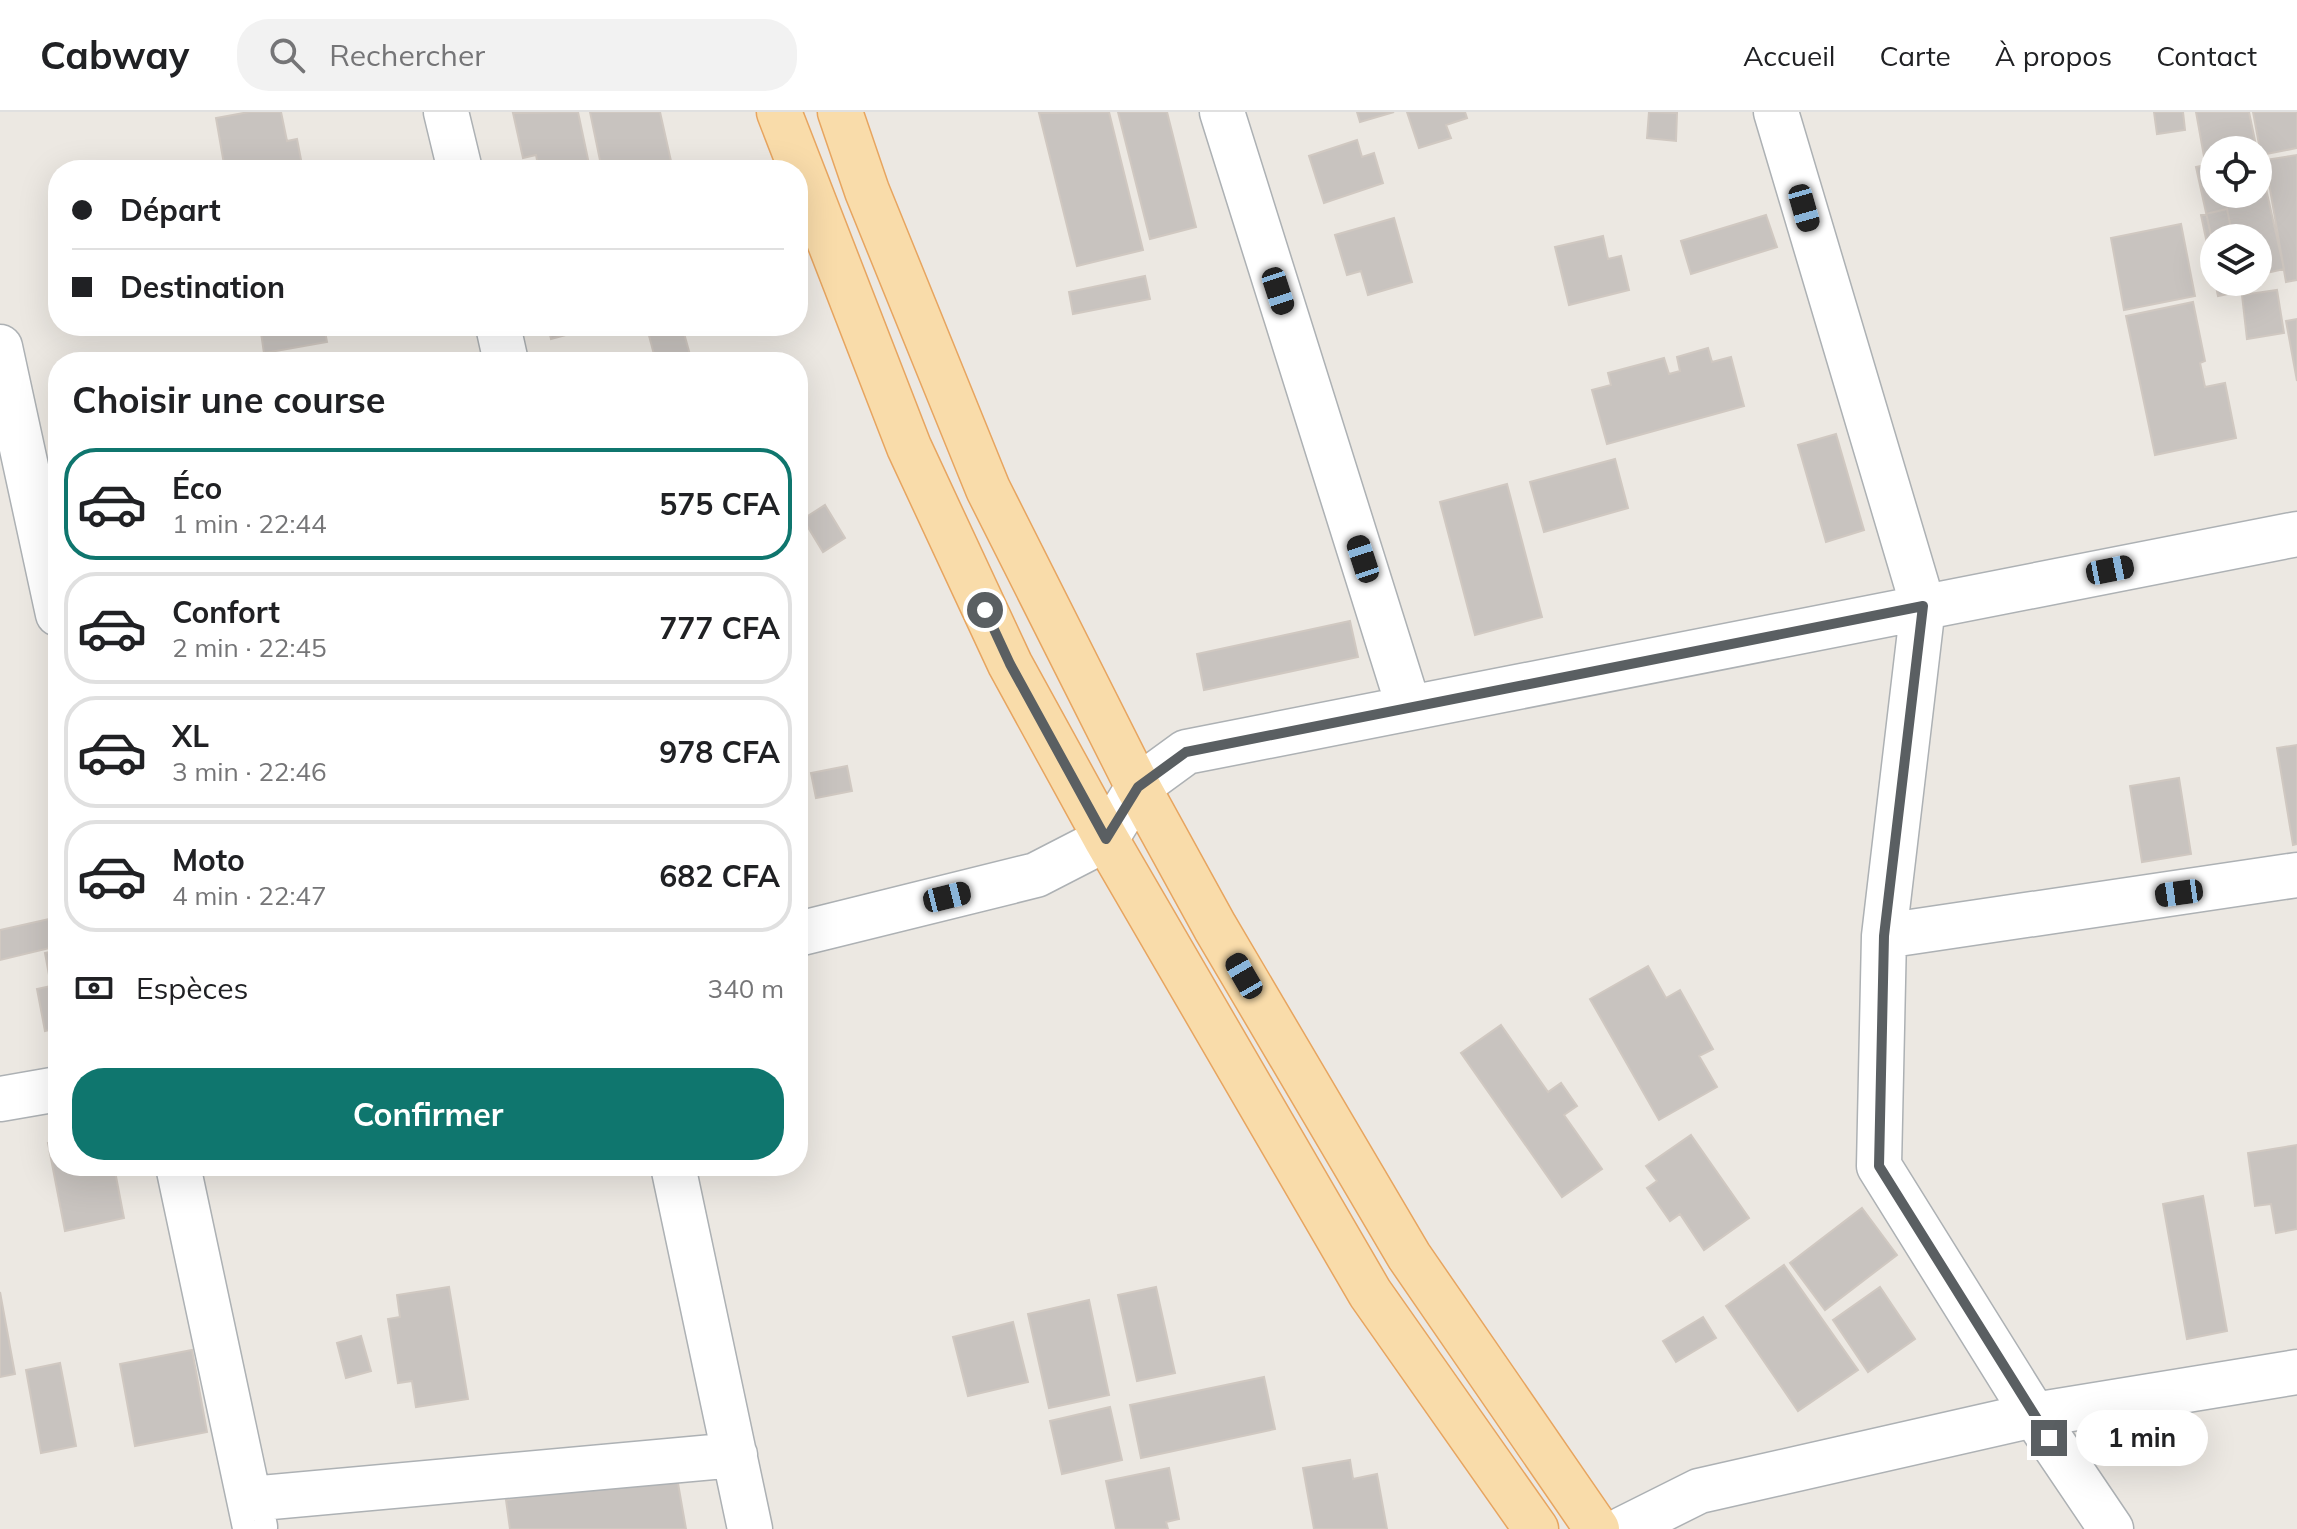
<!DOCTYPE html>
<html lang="fr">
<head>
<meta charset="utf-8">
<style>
  body { margin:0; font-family:Mulish,sans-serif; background:#f2f2f2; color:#202124; height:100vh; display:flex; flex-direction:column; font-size:30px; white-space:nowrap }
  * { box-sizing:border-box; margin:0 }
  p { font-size:26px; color:#757577 }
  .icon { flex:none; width:44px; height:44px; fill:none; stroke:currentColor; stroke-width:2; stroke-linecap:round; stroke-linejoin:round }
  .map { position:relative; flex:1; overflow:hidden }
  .details { position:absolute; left:48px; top:240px; width:760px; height:824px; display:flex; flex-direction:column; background:#fff; border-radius:32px; box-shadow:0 8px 32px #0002 }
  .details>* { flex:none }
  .hud { position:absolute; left:48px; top:48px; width:760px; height:176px; border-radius:32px; box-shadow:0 8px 32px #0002; display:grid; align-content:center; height:176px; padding:0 24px; background:#fff }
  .tools { position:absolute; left:2200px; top:24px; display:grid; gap:16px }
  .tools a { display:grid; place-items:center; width:72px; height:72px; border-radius:50%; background:#fff; box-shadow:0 8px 32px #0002; font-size:40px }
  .end { position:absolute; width:36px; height:36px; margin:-18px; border:10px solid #5a5f62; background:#fff; box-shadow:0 0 0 4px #fff }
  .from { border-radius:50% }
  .bubble { position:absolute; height:56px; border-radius:28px; background:#fff; box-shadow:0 8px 32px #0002; font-size:26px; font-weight:700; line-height:56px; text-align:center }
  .car { position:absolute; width:24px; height:48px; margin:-24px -12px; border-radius:10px; box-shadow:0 0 6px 2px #0007; background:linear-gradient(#222 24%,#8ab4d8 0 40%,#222 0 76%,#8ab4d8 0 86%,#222 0) }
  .hud b { display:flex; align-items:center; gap:28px; height:76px; font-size:30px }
  .hud b+b { border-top:2px solid #e0e0e0 }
  .hud i { width:20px; height:20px; background:#202124 }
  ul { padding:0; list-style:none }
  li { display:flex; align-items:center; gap:24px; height:112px; margin:0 16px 12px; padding:0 8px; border:4px solid #e0e0e0; border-radius:32px }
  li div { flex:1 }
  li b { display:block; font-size:30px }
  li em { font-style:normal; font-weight:700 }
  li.selected { border-color:#0f766e }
  li>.icon { width:72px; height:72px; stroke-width:1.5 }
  h2 { padding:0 24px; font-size:36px; line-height:96px }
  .pay { display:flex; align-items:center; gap:20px; height:88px; padding:0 24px; font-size:30px }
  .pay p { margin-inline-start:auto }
  .action { display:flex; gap:16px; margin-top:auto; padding:16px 24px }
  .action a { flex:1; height:92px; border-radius:32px; background:#0f766e; color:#fff; font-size:32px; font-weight:700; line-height:92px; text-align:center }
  header { display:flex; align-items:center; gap:48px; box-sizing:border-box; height:112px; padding:0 40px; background:#fff; border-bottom:2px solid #e0e0e0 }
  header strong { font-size:38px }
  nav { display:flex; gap:44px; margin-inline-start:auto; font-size:28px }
  .search { width:560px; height:72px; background:#f2f2f2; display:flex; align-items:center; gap:20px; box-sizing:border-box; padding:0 28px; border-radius:32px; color:#757577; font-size:30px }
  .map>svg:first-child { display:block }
  .building { fill:#c8c3bf; stroke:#d0c8c1; stroke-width:2 }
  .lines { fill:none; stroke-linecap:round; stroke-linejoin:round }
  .minor-casing { stroke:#adb1b4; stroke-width:47 }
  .major-casing { stroke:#e7a560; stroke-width:47 }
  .minor { stroke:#fff; stroke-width:44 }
  .major { stroke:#f9dcaa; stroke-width:44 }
  .route { stroke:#5a5f62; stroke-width:10 }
</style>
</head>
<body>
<header>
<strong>Cabway</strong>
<div class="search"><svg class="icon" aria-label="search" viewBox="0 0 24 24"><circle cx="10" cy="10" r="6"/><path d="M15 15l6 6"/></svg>Rechercher</div>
<nav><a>Accueil</a><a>Carte</a><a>À propos</a><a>Contact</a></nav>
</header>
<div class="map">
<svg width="2297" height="1417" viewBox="0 0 2297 1417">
  <rect width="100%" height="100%" fill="#ece8e2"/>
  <!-- building -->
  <path class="building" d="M249,0H281L287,29L297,27L303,58H225L216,6Z
    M578,0L589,52L539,58L536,43L523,46L513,1Z
    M590,0H660L673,58H602Z
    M1109,0L1143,138L1077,154L1039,1Z
    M1118,0H1167L1196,115L1150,127Z
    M1357,0H1394L1360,10Z
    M1407,0H1465L1467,6L1446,13L1451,26L1419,36Z
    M1649,0L1677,1L1676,29L1647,26Z
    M2154,0H2183L2185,18L2157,22Z
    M2196,0H2249L2257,38H2214V49L2205,50Z
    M2253,0H2297V36L2261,43Z
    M1357,28L1362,45L1374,41L1383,71L1324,91L1309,44Z
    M2258,41L2284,157L2258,163V126H2214V137L2196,55L2214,51V82H2258Z
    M2297,43V168L2286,170L2265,48Z
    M2227,97L2233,126H2214V165L2201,103Z
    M1766,103L1777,135L1691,162L1681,129Z
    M1394,106L1412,170L1368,183L1361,159L1347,163L1335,123Z
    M2181,112L2195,184L2124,198L2111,126Z
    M1603,124L1608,147L1621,144L1629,178L1569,193L1555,135Z
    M1145,164L1150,187L1073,202L1069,180Z
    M2215,170H2242L2243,179L2218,184Z
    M2277,178L2284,221L2247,227L2242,183Z
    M2193,190L2205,249L2200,251L2205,275L2225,271L2236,326L2155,343L2126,204Z
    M2297,207V269L2286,209Z
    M260,214H324L327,230L264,241Z
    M548,214H599L551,227Z
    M656,214H682L692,250H656L647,216Z
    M1708,236L1712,250L1731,245L1744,294L1607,332L1592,278L1611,273L1608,261L1664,246L1669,262L1680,259L1677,245Z
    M1836,322L1864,418L1826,430L1798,333Z
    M1615,347L1628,396L1544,420L1530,370Z
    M1507,372L1542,505L1475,523L1440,390Z
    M825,393L845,426L823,440L803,407Z
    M1350,509L1358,545L1204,578L1197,542Z
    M2297,633V732L2293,733L2277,636Z
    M847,654L852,679L816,686L811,661Z
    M2179,666L2191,742L2142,750L2130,674Z
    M58,805V834L0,848V818Z
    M58,838V916L45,919L37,877L51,874L45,841Z
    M1648,854L1666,886L1680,878L1713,937L1699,944L1717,975L1659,1008L1590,887Z
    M1501,913L1548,980L1561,971L1577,994L1564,1003L1602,1057L1562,1085L1461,941Z
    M1691,1023L1749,1106L1704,1138L1680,1102L1670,1109L1647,1076L1657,1069L1646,1054Z
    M58,1029V1054H114L124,1106L65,1119L48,1031Z
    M2297,1033V1117L2276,1121L2271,1092L2255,1094L2248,1041Z
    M397,1054H424L398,1059Z
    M2203,1084L2227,1219L2187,1227L2163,1092Z
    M1862,1096L1897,1143L1825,1198L1790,1151Z
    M1784,1153L1858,1258L1798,1299L1726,1194Z
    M449,1175L468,1287L416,1295L412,1269L398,1271L388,1207L400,1205L397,1183Z
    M1156,1175L1175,1261L1137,1269L1118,1183Z
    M1880,1175L1915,1227L1868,1260L1833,1208Z
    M0,1180L15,1262L0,1265Z
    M1089,1188L1109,1283L1049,1296L1028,1202Z
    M1703,1205L1716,1226L1676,1250L1663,1229Z
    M1013,1210L1028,1270L968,1284L953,1225Z
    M361,1224L371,1259L346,1266L337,1231Z
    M192,1238L207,1320L135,1334L120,1252Z
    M60,1251L76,1334L41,1341L26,1258Z
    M1264,1265L1275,1317L1141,1346L1130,1293Z
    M1110,1295L1122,1348L1062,1362L1050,1309Z
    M1350,1348L1353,1367L1377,1362L1387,1417H1314L1303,1356Z
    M1169,1356L1179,1407L1166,1410L1168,1417H1116L1106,1369Z
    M676,1360L686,1417H510L506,1388Z"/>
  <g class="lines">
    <!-- minor casing -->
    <g class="minor-casing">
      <path id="minor" d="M446,0L460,58
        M1222,0L1409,596
        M1776,0L1923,494L1884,824L1879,1054L2034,1303L2111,1417
        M498,214L506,250
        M0,235L58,502
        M798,822L1036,763L1106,727L1138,675L1186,640L2297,422
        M1884,824L2297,763
        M0,987L58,977
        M178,1054L255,1415
        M673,1054L750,1417
        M249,1387L735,1343
        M1623,1417L1699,1379L2034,1303L2297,1260"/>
    </g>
    <!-- major casing -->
    <g class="major-casing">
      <path id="major" d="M779,0L909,335L1010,552L1106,727L1370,1181L1536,1417
        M840,0L867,79L988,377L1138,675L1215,815L1409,1144L1597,1417"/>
    </g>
    <!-- minor -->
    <use href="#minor" class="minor"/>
    <!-- major -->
    <use href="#major" class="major"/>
  </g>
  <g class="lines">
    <!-- route -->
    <path class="route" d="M985,498L1010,552L1106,727L1138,675L1186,640L1923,494L1884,824L1879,1054L2049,1326"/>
  </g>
</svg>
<div class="tools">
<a><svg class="icon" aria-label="locate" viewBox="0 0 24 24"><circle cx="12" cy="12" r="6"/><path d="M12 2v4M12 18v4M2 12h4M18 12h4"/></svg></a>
<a><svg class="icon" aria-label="layers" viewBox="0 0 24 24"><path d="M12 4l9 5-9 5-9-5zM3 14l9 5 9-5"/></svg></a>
</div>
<i class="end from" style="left:985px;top:498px"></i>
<i class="end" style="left:2049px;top:1326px"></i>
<div class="bubble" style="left:2076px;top:1298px;width:132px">1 min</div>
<i class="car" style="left:1804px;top:96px;rotate:164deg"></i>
<i class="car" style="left:1278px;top:179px;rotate:162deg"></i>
<i class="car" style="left:1363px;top:447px;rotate:342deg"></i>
<i class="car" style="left:2110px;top:458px;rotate:79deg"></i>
<i class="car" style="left:2179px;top:781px;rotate:262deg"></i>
<i class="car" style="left:947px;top:785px;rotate:76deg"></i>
<i class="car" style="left:1244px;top:864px;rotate:330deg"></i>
<div class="hud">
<b><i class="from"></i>Départ</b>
<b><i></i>Destination</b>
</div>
<section class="details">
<h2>Choisir une course</h2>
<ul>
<li class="selected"><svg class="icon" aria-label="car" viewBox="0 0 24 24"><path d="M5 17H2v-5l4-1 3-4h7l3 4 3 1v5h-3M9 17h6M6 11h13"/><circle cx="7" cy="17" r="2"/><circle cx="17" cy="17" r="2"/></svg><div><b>Éco</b><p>1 min · 22:44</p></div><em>575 CFA</em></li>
<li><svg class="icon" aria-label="car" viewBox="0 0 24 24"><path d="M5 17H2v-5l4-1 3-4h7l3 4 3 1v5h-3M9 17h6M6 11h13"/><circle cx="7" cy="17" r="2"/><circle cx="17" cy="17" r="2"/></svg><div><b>Confort</b><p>2 min · 22:45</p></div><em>777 CFA</em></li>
<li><svg class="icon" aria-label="car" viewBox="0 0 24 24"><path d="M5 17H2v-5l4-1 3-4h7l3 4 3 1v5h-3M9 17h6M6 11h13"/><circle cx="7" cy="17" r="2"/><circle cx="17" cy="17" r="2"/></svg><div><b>XL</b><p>3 min · 22:46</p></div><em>978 CFA</em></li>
<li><svg class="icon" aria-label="car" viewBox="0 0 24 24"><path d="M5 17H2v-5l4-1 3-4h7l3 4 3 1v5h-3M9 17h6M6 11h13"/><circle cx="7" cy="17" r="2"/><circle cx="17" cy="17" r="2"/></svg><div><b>Moto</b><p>4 min · 22:47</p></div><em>682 CFA</em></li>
</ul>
<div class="pay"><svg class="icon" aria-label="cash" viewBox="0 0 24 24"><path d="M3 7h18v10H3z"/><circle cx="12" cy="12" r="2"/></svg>Espèces<p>340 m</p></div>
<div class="action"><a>Confirmer</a></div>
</section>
</div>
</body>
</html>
